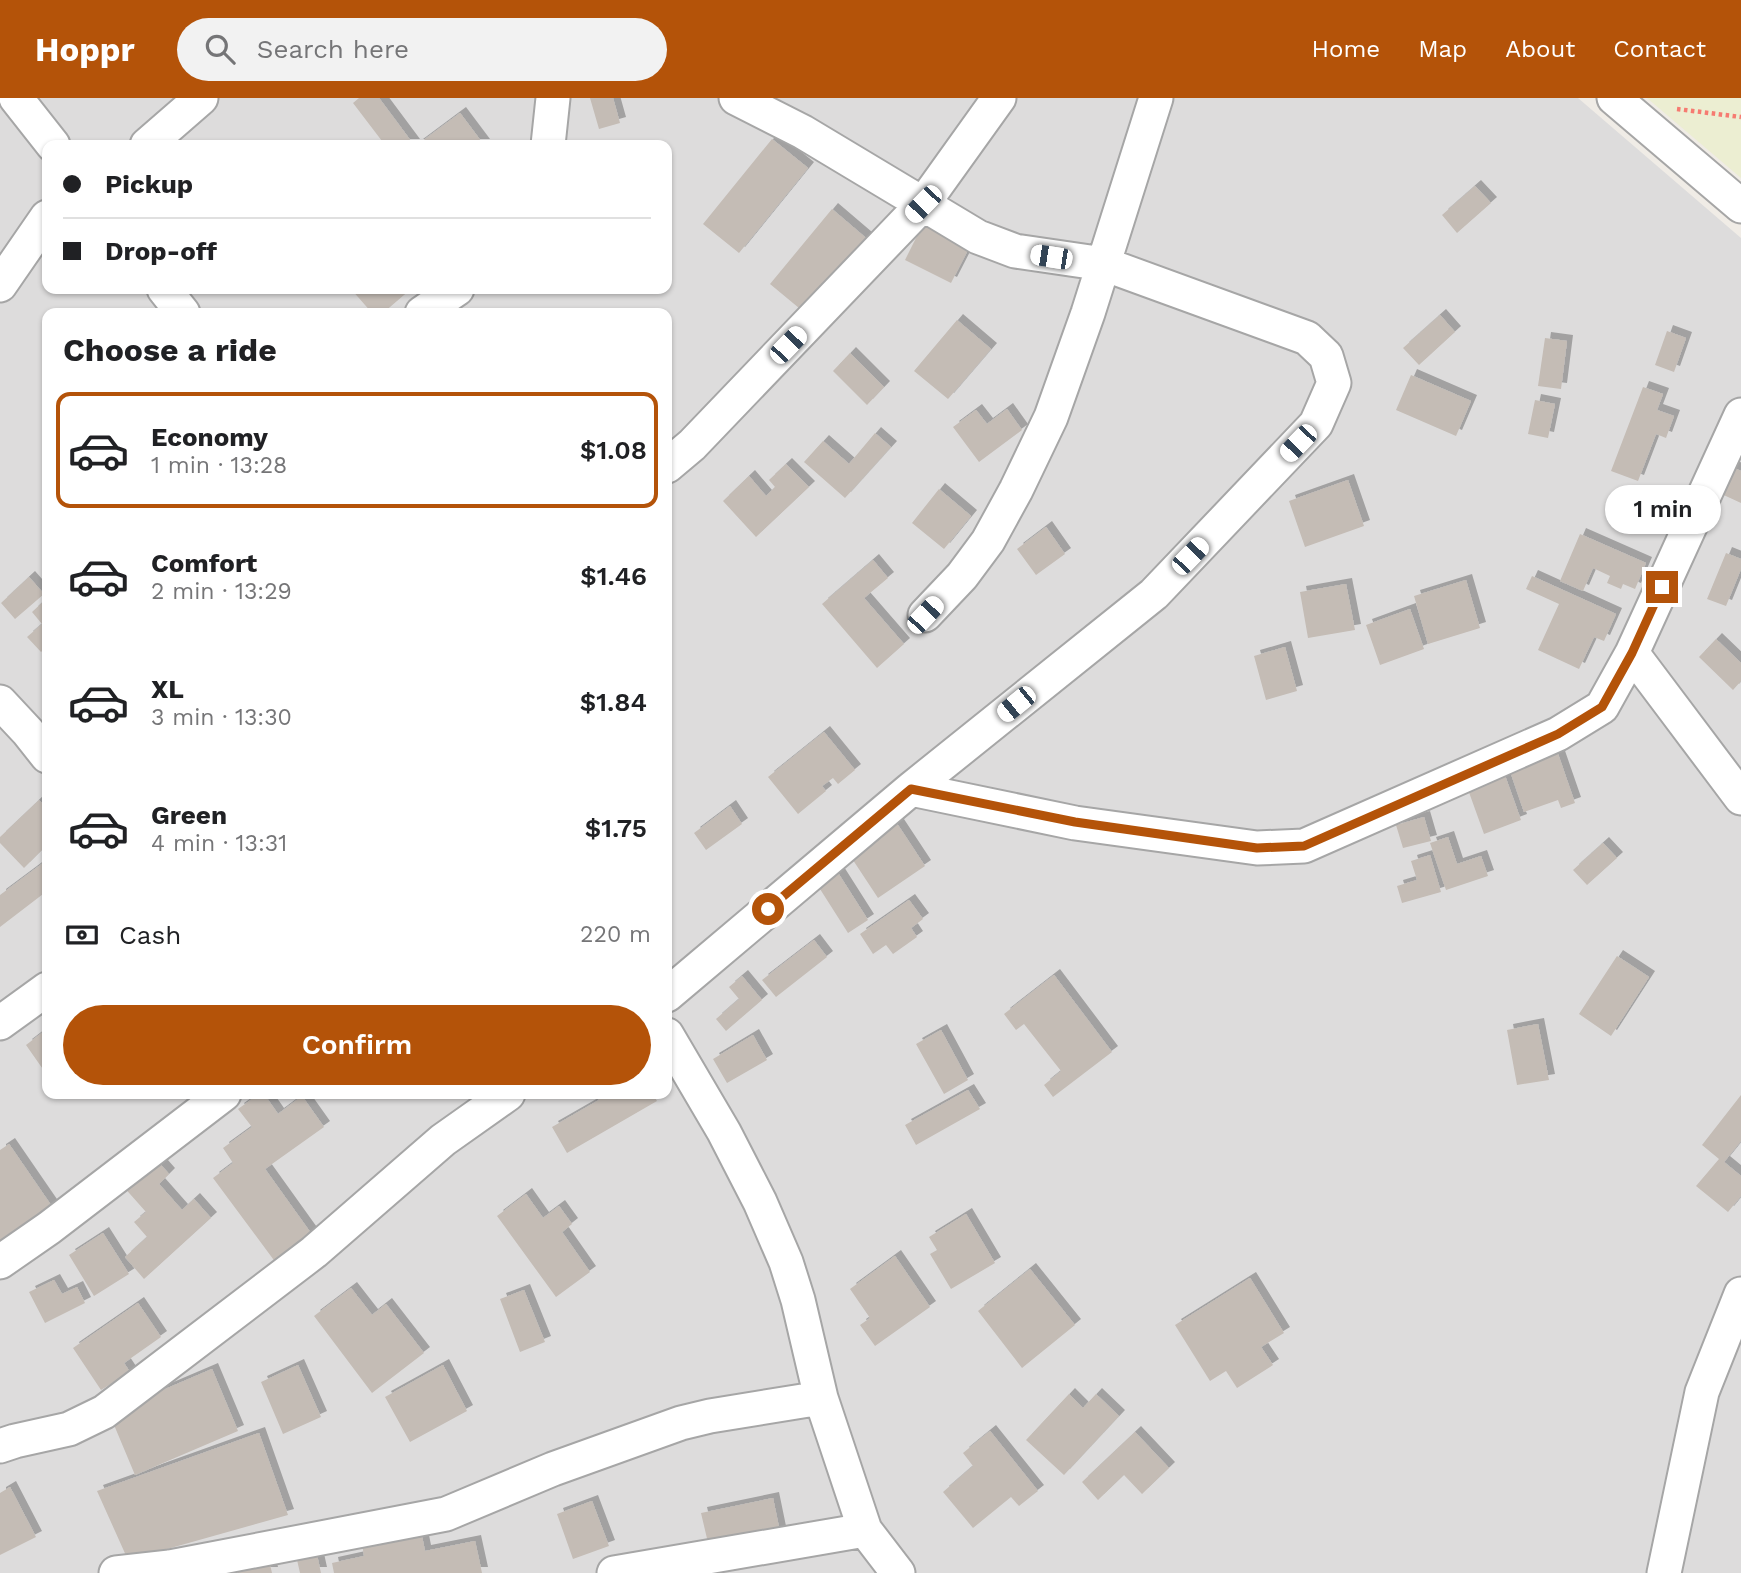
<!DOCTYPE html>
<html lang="en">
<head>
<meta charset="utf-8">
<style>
  body { margin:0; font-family:"Work Sans",sans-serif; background:#f2f2f2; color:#202124; height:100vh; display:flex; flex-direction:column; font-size:26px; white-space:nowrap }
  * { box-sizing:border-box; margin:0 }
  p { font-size:23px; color:#757577 }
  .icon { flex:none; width:38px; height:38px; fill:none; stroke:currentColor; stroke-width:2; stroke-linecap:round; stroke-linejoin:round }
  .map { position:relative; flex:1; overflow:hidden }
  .side { position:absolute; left:42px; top:210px; width:630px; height:791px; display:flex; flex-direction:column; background:#fff; border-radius:14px; box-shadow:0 2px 5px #0004 }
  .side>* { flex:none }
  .banner { position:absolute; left:42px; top:42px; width:630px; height:154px; border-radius:14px; box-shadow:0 2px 5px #0004; display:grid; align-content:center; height:154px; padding:0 21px; background:#fff }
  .end { position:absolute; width:32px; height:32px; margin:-16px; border:9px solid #b45309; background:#fff; box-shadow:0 0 0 4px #fff }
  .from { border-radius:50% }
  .bubble { position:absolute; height:49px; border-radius:24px; background:#fff; box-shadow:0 2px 5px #0004; font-size:23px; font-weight:600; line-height:49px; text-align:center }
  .car { position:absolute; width:21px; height:42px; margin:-21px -10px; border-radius:9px; box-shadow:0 0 5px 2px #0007; background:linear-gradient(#fff 24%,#345 0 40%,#fff 0 76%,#345 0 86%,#fff 0) }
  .banner b { display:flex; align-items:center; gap:24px; height:66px; font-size:26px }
  .banner b+b { border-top:2px solid #e0e0e0 }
  .banner i { width:18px; height:18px; background:#202124 }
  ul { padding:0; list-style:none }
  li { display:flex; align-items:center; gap:21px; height:116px; margin:0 14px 10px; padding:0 7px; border:4px solid transparent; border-radius:14px }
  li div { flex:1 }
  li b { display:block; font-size:26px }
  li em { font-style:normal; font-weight:600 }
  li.current { border-color:#b45309 }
  li>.icon { width:63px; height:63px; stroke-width:1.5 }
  h2 { padding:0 21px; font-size:32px; line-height:84px }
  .pay { display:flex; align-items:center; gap:18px; height:77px; padding:0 21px; font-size:26px }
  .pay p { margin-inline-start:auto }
  .cta { display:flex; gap:14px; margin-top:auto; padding:14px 21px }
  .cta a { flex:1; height:80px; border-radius:42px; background:#b45309; color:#fff; font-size:28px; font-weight:600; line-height:80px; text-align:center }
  header { display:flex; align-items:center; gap:42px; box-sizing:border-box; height:98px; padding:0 35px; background:#b45309; color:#fff }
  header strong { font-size:33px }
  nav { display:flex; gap:38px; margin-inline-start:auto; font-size:24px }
  .search { width:490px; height:63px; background:#f2f2f2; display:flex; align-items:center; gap:18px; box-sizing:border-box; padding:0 24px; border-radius:38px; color:#757577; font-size:26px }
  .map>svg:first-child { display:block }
  .residential { fill:#dddcdc; fill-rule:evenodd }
  .farmland { fill:#eceed2 }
  .building { fill:#c4bcb5; filter:url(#shadow) }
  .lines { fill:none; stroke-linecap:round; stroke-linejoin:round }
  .minor-casing { stroke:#a6a6a6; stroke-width:37 }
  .path { stroke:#f67b71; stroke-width:4.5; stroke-dasharray:3.5 3.5; stroke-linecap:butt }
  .minor { stroke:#fff; stroke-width:33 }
  .route { stroke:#b45309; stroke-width:9 }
</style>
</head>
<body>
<header>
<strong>Hoppr</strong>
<div class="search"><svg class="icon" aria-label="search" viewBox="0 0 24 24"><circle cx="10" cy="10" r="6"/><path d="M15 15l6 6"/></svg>Search here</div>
<nav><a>Home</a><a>Map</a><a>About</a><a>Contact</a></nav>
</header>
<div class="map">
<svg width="1741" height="1475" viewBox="0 0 1741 1475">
  <defs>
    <filter id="shadow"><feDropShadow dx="6" dy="-6" stdDeviation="0" flood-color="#0004"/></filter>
  </defs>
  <rect width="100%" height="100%" fill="#f0ece6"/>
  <!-- residential -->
  <path class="residential" d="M0,0H1578L1741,140V1475H0ZM47,47H667V191H47ZM47,215H667V996H47Z"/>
  <!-- farmland -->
  <path class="farmland" d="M1647,0H1741V80Z"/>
  <!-- building -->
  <path class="building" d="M359,0H379L414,47H385L353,5Z
    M590,0H613L620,25L599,31Z
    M460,15L484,47H417Z
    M772,41L808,70L739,155L703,126Z
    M1475,88L1491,105L1457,135L1442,117Z
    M832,111L866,140L805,215L770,186Z
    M926,120L972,144L951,185L905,162Z
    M351,191H411L383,215H372Z
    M1440,217L1455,234L1419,267L1403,250Z
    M957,222L991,251L948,301L914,273Z
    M1667,233L1686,240L1674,274L1655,267Z
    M1545,240L1567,243L1561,291L1538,288Z
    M850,255L884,289L867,307L833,273Z
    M1411,277L1471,303L1456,338L1396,312Z
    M1643,289L1663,296L1657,312L1674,318L1666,340L1656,336L1638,383L1611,373Z
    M1535,302L1555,306L1548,340L1528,336Z
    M1007,311L1022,332L979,364L953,329L976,312L987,326Z
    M875,335L891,349L845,400L804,364L823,343L849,366Z
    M786,366L809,389L756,439L723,403L749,378L766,398L775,389L769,382Z
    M1727,367L1741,373V405L1715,393Z
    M1348,382L1364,428L1305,449L1289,403Z
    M939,391L971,418L944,451L912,425Z
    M1046,429L1065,456L1036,477L1017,451Z
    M1580,436L1646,465L1635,491L1623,486L1621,491L1607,485L1610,478L1593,470L1583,493L1560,483Z
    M1726,455L1741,461V471L1726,508L1707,501Z
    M873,462L888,480L864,500L904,546L877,570L822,506Z
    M1532,478L1616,516L1604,543L1594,539L1579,571L1538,552L1559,506L1526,491Z
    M29,479L44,496L15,521L1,505Z
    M1466,482L1480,530L1428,546L1414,498Z
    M1346,486L1355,532L1308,540L1300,494Z
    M46,501L47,503V548L41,554L27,539L42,526L32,514Z
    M1410,511L1424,551L1380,567L1366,527Z
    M1716,541L1741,565V583L1733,592L1699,559Z
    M1285,549L1297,593L1266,602L1254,558Z
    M824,634L855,672L838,686L833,680L822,688L826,693L798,716L768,679Z
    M1557,653L1575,705L1561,710L1558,702L1524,714L1509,670Z
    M1503,672L1521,722L1484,736L1466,686Z
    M39,702L47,710V747L24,770L0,745V739Z
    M730,708L742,726L706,752L694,735Z
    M1424,719L1431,743L1403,750L1396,727Z
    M894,721L925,768L878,800L847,753Z
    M1448,739L1457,766L1481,758L1488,778L1446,792L1430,745Z
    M1603,745L1617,760L1587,787L1573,772Z
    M1430,757L1441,794L1402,805L1397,788L1417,782L1411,763Z
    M47,762V793L0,829V797Z
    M833,767L868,822L848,835L813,780Z
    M909,802L923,821L911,830L917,839L893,856L886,847L873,856L860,836Z
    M814,842L827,859L776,899L762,882Z
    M1617,858L1649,879L1611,938L1579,916Z
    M1054,877L1112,954L1053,999L1044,987L1061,973L1024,926L1016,932L1004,916Z
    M742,878L762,902L726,933L716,921L739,901L729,889Z
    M1538,926L1549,982L1517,987L1507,932Z
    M47,931V977L26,947Z
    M941,932L968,982L944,996L916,946Z
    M753,937L767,962L727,985L713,961Z
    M968,992L980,1011L916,1047L905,1027Z
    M259,996H264L278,1016L302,998L324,1029L265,1071L313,1138L276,1165L213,1080L233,1065L223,1050L252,1029L238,1011Z
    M595,996H653L657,1003L567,1055L552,1029L599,1002Z
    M1741,997V1043L1724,1064L1741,1078V1098L1728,1114L1696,1088L1719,1061L1702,1047Z
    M9,1046L53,1110L0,1147V1052Z
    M154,1059L169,1076L159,1086L182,1112L194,1101L211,1120L144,1181L125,1159L147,1139L134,1124L146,1114L122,1087Z
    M526,1096L543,1120L559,1108L572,1126L562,1134L590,1174L556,1199L497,1118Z
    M966,1116L995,1165L951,1191L930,1156L937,1152L929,1139Z
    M103,1135L129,1176L94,1198L69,1157Z
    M895,1158L930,1209L875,1248L860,1227L870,1220L850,1191Z
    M1030,1171L1075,1227L1022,1270L978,1213Z
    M1250,1180L1284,1235L1261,1249L1273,1267L1237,1290L1226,1273L1210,1283L1175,1227Z
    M54,1182L62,1196L77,1189L85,1205L45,1225L29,1194Z
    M351,1190L372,1217L386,1206L424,1255L372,1295L314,1218Z
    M524,1192L545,1244L520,1254L500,1201Z
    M138,1205L161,1239L124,1265L130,1274L101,1292L73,1250Z
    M298,1267L321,1319L283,1336L261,1284Z
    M443,1267L467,1313L410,1344L385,1299Z
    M212,1271L238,1333L135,1377L109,1315Z
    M1069,1296L1083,1310L1096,1296L1119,1318L1064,1377L1026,1342Z
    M990,1333L1038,1393L1019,1408L1011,1399L973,1430L943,1394L973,1368L963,1355Z
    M1135,1334L1169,1370L1142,1396L1124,1377L1098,1402L1082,1384Z
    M259,1335L288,1417L128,1462L97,1393Z
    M10,1389L36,1439L0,1457V1395Z
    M773,1400L780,1434L709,1449L701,1415Z
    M592,1403L609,1448L573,1461L557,1416Z
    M420,1428L425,1453L475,1443L482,1475H334L332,1465L364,1458L361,1440Z
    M315,1448L321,1475H300L295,1453Z
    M268,1458L272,1475H238L236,1466Z"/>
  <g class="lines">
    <!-- minor casing -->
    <g class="minor-casing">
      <path id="minor" d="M16,0L53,47
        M1614,0L1741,108
        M147,47L201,0
        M548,47L553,0
        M0,187L47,119
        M164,191L183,215
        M422,215L457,191
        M667,368L692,347L923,106L999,0
        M925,517L962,478L988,443L1016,392L1051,319L1088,215L1156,0
        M1632,555L1741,700
        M0,604L28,634L47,658
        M911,691L1075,725L1257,750L1304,748L1558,636L1602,609L1632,555L1741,317
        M667,897L911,691L1154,496L1316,326L1334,285L1326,258L1307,240L1104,166L1015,153L978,139L803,34L736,0
        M0,925L47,891
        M667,937L724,1034L760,1104L786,1164L798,1202L821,1300L865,1432L898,1475
        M0,1164L49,1130L224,996
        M0,1348L15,1343L69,1331L104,1314L314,1154L443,1042L508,996
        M116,1475L170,1469L446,1416L553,1371L681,1325L710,1318L821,1300
        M614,1475L865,1432
        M1664,1475L1702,1294L1741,1196"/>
    </g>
    <!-- path -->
    <path class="path" d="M1677,11L1741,19"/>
    <!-- minor -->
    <use href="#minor" class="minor"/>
  </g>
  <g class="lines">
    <!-- route -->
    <path class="route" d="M768,811L911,691L1075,724L1257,750L1304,748L1558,636L1602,609L1632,555L1662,489"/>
  </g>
</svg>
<i class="end from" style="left:768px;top:811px"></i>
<i class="end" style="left:1662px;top:489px"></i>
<div class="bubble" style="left:1605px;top:387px;width:116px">1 min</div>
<i class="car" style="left:923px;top:106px;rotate:224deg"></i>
<i class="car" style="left:1051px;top:159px;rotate:279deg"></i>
<i class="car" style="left:788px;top:247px;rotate:44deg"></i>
<i class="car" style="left:1298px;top:345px;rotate:224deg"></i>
<i class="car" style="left:1190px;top:458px;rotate:44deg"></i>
<i class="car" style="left:925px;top:517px;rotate:43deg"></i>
<i class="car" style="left:1016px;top:606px;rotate:231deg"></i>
<div class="banner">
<b><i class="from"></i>Pickup</b>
<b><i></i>Drop-off</b>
</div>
<section class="side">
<h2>Choose a ride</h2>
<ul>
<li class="current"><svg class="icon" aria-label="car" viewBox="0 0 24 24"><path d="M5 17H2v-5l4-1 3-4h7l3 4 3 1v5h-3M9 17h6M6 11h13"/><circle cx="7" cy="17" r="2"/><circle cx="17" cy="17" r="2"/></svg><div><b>Economy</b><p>1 min · 13:28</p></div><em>$1.08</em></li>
<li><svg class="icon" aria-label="car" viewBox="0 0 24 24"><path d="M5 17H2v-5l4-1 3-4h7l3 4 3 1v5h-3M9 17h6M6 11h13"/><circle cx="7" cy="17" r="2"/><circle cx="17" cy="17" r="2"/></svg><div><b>Comfort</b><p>2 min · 13:29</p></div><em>$1.46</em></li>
<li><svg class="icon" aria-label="car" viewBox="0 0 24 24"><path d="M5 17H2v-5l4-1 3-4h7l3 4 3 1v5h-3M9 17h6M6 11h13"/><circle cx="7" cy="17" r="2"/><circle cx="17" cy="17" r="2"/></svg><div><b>XL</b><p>3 min · 13:30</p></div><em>$1.84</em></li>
<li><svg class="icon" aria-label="car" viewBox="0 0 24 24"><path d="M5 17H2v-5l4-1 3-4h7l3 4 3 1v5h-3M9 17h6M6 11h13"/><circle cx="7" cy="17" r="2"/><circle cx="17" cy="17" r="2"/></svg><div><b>Green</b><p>4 min · 13:31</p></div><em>$1.75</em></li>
</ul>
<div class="pay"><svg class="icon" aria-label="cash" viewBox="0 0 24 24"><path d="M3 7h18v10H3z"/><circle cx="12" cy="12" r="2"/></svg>Cash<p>220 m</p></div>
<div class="cta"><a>Confirm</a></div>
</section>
</div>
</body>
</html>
